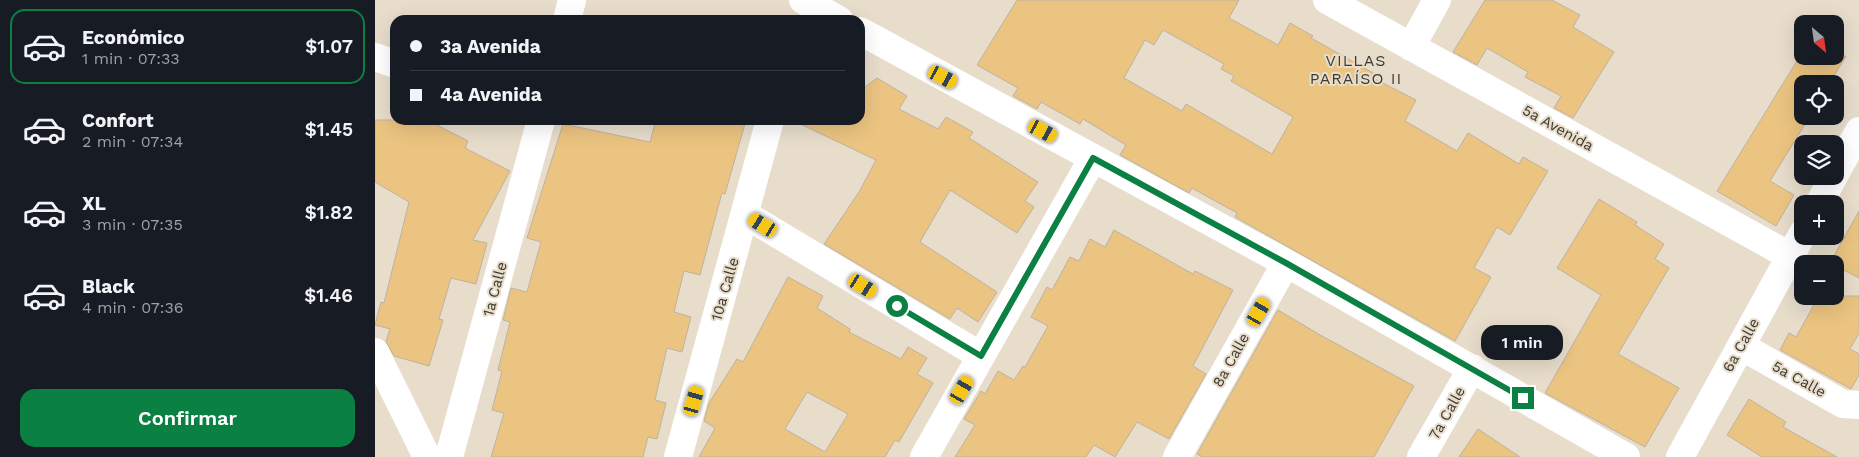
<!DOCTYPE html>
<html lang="es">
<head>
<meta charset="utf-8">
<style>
  body { margin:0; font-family:"Work Sans",sans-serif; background:#242831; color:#f1f3f6; height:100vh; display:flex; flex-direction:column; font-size:19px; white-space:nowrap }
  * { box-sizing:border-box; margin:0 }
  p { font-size:16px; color:#9ea1a6 }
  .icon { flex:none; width:28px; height:28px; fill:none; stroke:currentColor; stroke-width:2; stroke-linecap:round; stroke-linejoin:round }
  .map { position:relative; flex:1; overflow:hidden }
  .drawer { display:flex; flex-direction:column; background:#171b24; width:375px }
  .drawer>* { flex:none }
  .banner { position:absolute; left:15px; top:15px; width:475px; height:110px; border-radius:15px; box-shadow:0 5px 20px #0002; display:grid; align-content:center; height:110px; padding:0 20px; background:#171b24 }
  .needle { width:32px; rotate:151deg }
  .tools { position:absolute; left:1419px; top:15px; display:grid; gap:10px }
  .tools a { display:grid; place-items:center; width:50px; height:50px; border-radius:10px; background:#171b24; box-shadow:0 5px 20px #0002; font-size:25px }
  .end { position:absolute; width:22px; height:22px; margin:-11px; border:6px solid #0b8043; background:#fff; box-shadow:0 0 0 2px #fff }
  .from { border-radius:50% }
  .bubble { position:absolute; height:35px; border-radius:15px; background:#171b24; box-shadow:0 5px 20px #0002; font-size:16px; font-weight:600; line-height:35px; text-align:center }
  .car { position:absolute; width:15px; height:30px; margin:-15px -8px; border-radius:6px; box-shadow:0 0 4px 1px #0007; background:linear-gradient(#f5c518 24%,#345 0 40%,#f5c518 0 76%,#345 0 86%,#f5c518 0) }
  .banner b { display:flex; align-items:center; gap:18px; height:48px; font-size:19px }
  .banner b+b { border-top:1px solid #363941 }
  .banner i { width:12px; height:12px; background:#f1f3f6 }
  ul { padding:9px 0 0; list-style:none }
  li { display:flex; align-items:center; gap:15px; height:75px; margin:0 10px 8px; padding:0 10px; border:2px solid transparent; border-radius:15px }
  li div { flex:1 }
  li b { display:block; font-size:19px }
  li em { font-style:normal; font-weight:600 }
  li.current { border-color:#0b8043 }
  li>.icon { width:45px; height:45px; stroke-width:1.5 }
  .button { display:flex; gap:10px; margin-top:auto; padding:10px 20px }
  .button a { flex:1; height:58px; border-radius:15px; background:#0b8043; color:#fff; font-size:20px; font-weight:600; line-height:58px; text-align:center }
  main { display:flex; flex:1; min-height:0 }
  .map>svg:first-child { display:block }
  .building { fill:#ebc481; stroke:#bdb2a1; fill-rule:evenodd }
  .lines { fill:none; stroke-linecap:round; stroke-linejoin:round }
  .minor { stroke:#fff; stroke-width:28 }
  .route { stroke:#0b8043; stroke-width:6 }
  .labels { text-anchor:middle; stroke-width:4; stroke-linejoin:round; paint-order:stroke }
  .street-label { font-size:15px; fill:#3e3a33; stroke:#e8ddcb }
  .neighbourhood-label { font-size:16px; letter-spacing:1px; fill:#3e3a33; stroke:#e8ddcb }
</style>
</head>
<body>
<main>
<section class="drawer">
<ul>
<li class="current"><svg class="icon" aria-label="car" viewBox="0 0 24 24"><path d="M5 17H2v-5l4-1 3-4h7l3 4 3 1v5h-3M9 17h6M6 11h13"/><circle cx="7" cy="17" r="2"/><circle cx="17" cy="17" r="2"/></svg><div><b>Económico</b><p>1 min · 07:33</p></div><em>$1.07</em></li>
<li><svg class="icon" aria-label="car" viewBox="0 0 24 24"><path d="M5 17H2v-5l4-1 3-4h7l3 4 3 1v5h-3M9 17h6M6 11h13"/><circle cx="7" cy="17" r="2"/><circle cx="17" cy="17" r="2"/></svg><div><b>Confort</b><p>2 min · 07:34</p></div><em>$1.45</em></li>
<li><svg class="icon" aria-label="car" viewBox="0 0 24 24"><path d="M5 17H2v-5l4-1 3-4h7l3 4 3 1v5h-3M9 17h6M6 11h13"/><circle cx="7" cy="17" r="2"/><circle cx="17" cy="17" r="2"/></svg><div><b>XL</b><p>3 min · 07:35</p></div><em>$1.82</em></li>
<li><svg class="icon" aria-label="car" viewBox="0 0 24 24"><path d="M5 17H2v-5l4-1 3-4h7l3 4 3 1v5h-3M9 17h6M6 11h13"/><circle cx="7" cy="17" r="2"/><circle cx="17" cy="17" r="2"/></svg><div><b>Black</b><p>4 min · 07:36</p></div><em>$1.46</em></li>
</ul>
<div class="button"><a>Confirmar</a></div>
</section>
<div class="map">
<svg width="1484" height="457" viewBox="0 0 1484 457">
  <rect width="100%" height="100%" fill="#e8ddcb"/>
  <!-- building -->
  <path class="building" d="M642,0H864L854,18L903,45L915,23L938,36L936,38L1000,74L998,78L1041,100L1030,121L1082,151L1093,133L1144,164L1148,157L1173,171L1135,235L1122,227L1099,268L1116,277L1080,341L860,217L862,213L817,188L814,193L745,155L751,145L708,119L705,124L666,102L662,109L638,96L643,88L602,65ZM788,30L849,64L846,69L859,76L856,81L918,117L897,154L811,104L807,111L749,78L770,40L779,45Z
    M1110,0H1177L1205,15L1198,27L1239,52L1198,118L1179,108L1186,96L1150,77L1153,72L1112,48L1102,65L1078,52Z
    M1425,56H1471L1454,84H1428V116H1435L1395,181L1419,195L1401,226L1342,191Z
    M502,78L532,96L524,109L563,129L571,117L598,132L594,138L663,182L650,201L659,207L642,233L575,190L545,242L622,292L603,322L582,308L575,319L449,244L484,192L501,160L417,120H485V91Z
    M0,120H52L93,141L90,148L135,171L98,240L112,243L101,284L76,278L64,319L68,320L54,366L19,356L11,342L15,329L0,325L6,302L9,303L34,202L0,182Z
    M281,120H371L350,194L347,193L325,275L309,271L299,312L316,317L307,352L292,348L280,400L291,403L282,439L273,437L268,457H116L129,413L117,410L127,371L123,370L135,322L128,320L136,288L152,292L166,242L152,238L188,124L275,142Z
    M1224,199L1262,222L1260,225L1289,244L1280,259L1294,268L1243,354L1304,388L1270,447L1170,393L1226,295L1182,268Z
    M1484,211V278L1455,263Z
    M739,230L818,274L820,271L858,290L818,366L831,374L794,439L762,422L740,457L719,445L711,457H580L600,425L589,419L606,391L610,394L623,371L639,380L648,366L650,367L673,326L656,317L672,287L677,290L695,257L704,261L715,239L730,247Z
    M413,277L448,296L442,308L475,329L474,332L526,359L533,347L552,358L542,374L558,383L524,442L520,440L510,457H324L340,428L329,421L334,403L362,359L368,362ZM432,392L473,414L450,452L410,429Z
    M1444,296H1484V333L1475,349L1484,354V375L1476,389L1405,350L1414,333L1421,337Z
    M903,310L947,336L1039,386L999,457H827L822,454Z
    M1374,399L1411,422L1408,427L1462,457H1387L1352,435Z
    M1103,429L1145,457H1084Z"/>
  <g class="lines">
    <!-- minor -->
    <path class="minor" d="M428,0L464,20
      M952,0L1415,256
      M192,20L197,0
      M485,31L911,263L1251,457
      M1036,47L1062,0
      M0,57L20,64
      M1460,174L1484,131
      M1444,204L1459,176
      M371,215L606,356
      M1366,346L1468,404L1484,405
      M0,352L52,457
      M74,457L166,120
      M303,457L395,120
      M549,457L718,158
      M802,457L911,263
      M1046,457L1097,368
      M1305,457L1428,233"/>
  </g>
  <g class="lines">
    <!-- route -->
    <path class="route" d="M522,306L606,356L718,158L911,263L1148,398"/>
  </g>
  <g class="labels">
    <!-- street labels -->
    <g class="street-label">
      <text transform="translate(1183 128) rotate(29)" y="5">5a Avenida</text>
      <text transform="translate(120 289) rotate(-75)" y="5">1a Calle</text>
      <text transform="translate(350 289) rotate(-74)" y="5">10a Calle</text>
      <text transform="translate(1366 345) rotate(-61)" y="5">6a Calle</text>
      <text transform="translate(856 360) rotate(-61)" y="5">8a Calle</text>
      <text transform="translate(1424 379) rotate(29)" y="5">5a Calle</text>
      <text transform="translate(1072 413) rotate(-61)" y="5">7a Calle</text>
    </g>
    <!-- neighbourhood labels -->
    <g class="neighbourhood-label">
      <text x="981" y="66">VILLAS<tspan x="981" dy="18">PARAÍSO II</tspan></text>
    </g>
  </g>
</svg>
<div class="tools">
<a><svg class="needle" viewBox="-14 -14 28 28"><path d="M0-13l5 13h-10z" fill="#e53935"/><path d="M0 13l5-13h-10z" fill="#9ea1a6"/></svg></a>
<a><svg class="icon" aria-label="locate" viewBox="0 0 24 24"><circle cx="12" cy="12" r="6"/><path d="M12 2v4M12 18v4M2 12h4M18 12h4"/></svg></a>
<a><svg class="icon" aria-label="layers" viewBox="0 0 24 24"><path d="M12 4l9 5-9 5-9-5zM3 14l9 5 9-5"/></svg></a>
<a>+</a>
<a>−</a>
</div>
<i class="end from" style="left:522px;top:306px"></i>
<i class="end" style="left:1148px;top:398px"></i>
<div class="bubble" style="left:1106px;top:325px;width:82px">1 min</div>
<i class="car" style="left:568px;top:77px;rotate:118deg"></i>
<i class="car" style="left:668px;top:131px;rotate:118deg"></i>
<i class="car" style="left:388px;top:225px;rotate:301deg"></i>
<i class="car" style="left:488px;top:286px;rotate:121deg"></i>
<i class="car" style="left:884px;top:312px;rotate:30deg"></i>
<i class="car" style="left:587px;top:390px;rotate:30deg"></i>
<i class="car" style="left:319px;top:401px;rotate:16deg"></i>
<div class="banner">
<b><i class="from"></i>3a Avenida</b>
<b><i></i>4a Avenida</b>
</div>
</div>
</main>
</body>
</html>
